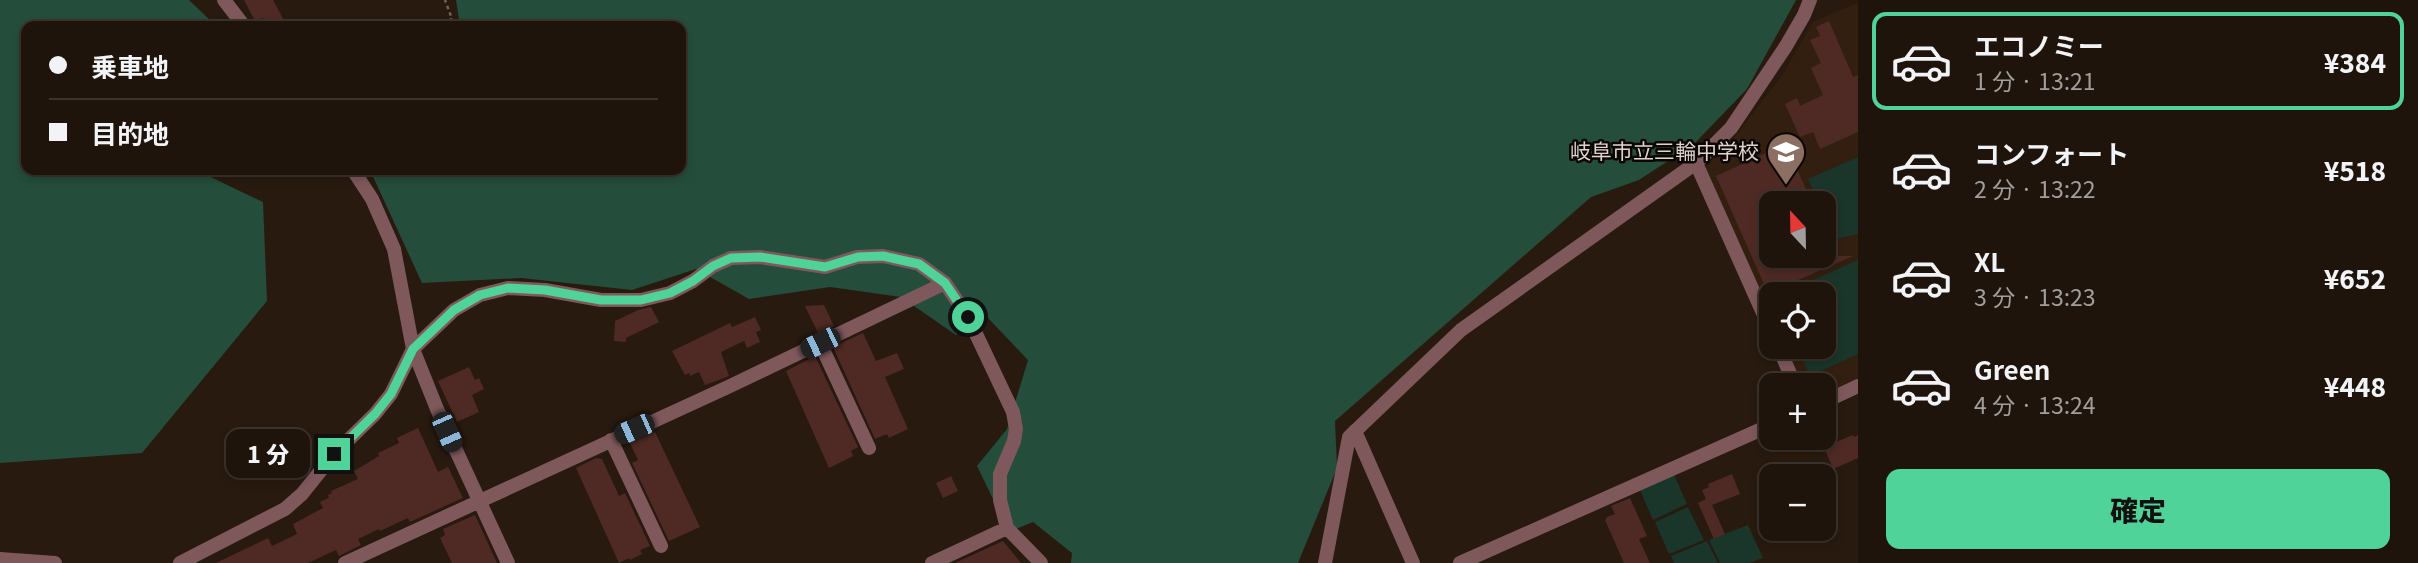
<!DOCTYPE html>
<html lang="ja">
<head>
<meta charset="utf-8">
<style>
  body { margin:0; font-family:Georgia,"Noto Sans JP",serif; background:#2b2119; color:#f1f3f6; height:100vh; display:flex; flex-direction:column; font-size:26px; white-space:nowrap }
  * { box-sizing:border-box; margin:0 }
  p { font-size:23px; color:#a19e9d }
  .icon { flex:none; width:38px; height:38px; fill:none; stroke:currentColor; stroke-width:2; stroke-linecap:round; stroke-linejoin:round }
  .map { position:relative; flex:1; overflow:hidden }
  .panel { display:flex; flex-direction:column; background:#1e140b; width:560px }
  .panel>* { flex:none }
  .top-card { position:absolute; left:21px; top:21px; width:665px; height:154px; border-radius:14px; box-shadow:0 4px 10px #0003,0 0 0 2px #3c332c; display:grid; align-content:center; height:154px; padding:0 28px; background:#1e140b }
  .needle { width:46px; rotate:338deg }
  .fabs { position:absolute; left:1759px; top:191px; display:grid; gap:14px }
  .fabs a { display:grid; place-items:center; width:77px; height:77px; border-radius:14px; background:#1e140b; box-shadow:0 4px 10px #0003,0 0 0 2px #3c332c; font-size:35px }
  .end { position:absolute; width:32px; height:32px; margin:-16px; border:9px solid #50d398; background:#111; box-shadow:0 0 0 4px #111 }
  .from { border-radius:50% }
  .bubble { position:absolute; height:49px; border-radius:14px; background:#1e140b; box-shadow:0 4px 10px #0003,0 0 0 2px #3c332c; font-size:23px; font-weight:800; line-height:49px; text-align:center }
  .car { position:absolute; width:21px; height:42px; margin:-21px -10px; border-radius:9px; box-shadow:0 0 5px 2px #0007; background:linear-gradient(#222 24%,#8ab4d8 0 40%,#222 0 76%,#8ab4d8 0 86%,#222 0) }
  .top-card b { display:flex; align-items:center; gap:24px; height:66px; font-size:26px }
  .top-card b+b { border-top:2px solid #3c332c }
  .top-card i { width:18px; height:18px; background:#f1f3f6 }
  ul { padding:12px 0 0; list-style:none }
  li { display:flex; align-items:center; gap:21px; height:98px; margin:0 14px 10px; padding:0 14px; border:4px solid transparent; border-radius:14px }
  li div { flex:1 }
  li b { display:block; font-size:26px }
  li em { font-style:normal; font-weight:800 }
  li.active { border-color:#50d398 }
  li>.icon { width:63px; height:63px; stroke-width:1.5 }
  .button { display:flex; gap:14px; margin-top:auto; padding:14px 28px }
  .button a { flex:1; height:80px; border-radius:14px; background:#50d398; color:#111; font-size:28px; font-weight:800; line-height:80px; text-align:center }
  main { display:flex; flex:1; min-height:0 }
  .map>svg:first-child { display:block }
  .built { fill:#331f10; fill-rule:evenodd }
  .green { fill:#1a3529 }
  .forest { fill:#244d3b }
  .building { fill:#4f2a24 }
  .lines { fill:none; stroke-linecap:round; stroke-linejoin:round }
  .path { stroke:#70635a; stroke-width:2.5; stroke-dasharray:3.5 3.5; stroke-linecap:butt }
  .street { stroke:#7f585c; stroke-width:14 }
  .route { stroke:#50d398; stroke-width:9 }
  .labels { text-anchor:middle; stroke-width:5; stroke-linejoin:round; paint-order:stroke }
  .poi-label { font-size:21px; fill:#ded4cd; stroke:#0c0603; text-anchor:end }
</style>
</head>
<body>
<main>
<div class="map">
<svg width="1858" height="563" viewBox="0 0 1858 563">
  <rect width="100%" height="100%" fill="#281a0f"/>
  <!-- built -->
  <path class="built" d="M1858,3V379L1824,394V385H1802L1785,347L1824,346V294H1771V316L1706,168L1741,129L1783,74L1813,22ZM1771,203H1824V256H1771Z"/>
  <!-- green -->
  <path class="green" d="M1858,157V234L1836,239L1824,212V203H1819L1808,179Z
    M1858,260V354L1810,376L1797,347L1824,346V294H1781Z
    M1672,470L1687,504L1653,520L1638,485Z
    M1688,507L1704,540L1669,554L1655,522Z
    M1748,525L1763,558L1749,563H1720L1709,540Z
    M1707,541L1718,563H1674L1671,556Z"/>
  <!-- forest -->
  <path class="forest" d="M0,0H189L213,23L211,26H26V170H196L263,202L267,301L142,453L0,463Z
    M456,0H1796L1747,89L1694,144L1639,180L1591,197L1335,421L1337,468L1298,563H1071L1072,553L1033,522L1009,532L977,466L1007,429L1028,360L988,318L956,335L901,297L830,287L749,299L696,269L632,290L521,278L422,283L370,170H681V26H460Z"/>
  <!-- building -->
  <path class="building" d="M244,0H273L287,26H267L263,18L255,21Z
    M1829,21L1853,77L1858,75V132L1820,149L1813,132L1800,137L1785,104L1797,98L1800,106L1823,95L1811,68L1821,63L1810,40L1820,36L1816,27Z
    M1786,144L1812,203H1771V256H1853L1768,293L1716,176Z
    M824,305L834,326L818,333L805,306Z
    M651,307L659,322L626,338V342L614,341L615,321L638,310Z
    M755,317L761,330L756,332L760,342L747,348L744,341L721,352L729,376L705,385L699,372L690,376L689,373L685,375L672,351L730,323L732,327Z
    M863,333L876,361L897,353L904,369L885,377L908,429L889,438L887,434L875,439L833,347Z
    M815,356L858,447L851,451L853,456L829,468L786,371Z
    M469,367L475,380L479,378L484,389L472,395L479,412L457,422L438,381Z
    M418,428L438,472L448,467L463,498L410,522L408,518L380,531L379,529L358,539L361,545L339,556L336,550L308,563H216L268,538L272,546L297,534L293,524L323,508L320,502L329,498L328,495L332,493L331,491L358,479L354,471L379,456L378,453L399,443L397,438Z
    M655,432L700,527L669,541L632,463L638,460L630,443Z
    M1853,435L1854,437L1858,435V458L1833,469L1824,447Z
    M596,458L602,459L619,496L625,493L650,546L640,550L642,554L630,560L629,558L619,563L576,468Z
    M1732,474L1740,494L1712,505L1725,534L1714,539L1698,503L1706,499L1702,490L1709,487L1708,484Z
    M951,476L958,491L943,498L936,483Z
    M1630,498L1647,536L1639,539L1650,563H1624L1605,520L1607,517L1615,514L1611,506Z
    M475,515L497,563H452L440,538L445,535L443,529Z
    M1003,541L1021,563H955Z"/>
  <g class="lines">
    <!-- path -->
    <path class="path" d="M436,26L452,19L445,0"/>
    <!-- street -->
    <path class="street" d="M224,0L244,26
      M1696,163L1771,331
      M353,170L372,199L394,249L413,349L437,409L508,563
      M820,343L869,448
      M1778,346L1795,385
      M1824,402L1858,386
      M1355,431L1413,563
      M611,440L661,546
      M0,559L55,563
      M180,563L285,509L302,494L334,454L375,414L391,394L413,349L454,310L480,295L508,288L545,290L601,300H641L670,293L693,281L713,266L731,258L760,257L825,267L857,257L883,256L919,264L945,283L968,317L1013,412L1016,429L1014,441L1000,474V500L1007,528L1041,563
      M345,563L728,387L945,283
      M932,563L1007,528
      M1325,563L1349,437L1461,330L1696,163L1731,128L1786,46L1804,15L1810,0
      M1460,563L1771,425"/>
  </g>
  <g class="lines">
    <!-- route -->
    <path class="route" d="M334,454L375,414L391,394L413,349L454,310L480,295L508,288L545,290L601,300H641L670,293L693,281L713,266L731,258L760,257L825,267L858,257L883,256L919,264L945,283L968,317"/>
  </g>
  <!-- icons -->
  <defs>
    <g id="school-pin" transform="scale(2.0125)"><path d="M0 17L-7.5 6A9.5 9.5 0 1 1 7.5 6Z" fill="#8d6e63" stroke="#0c0603"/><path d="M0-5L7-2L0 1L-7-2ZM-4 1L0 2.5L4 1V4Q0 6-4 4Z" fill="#fff"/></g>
  </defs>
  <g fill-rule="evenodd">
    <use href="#school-pin" x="1786" y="152"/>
  </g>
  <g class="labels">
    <!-- poi labels -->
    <g class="poi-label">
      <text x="1759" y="159">岐阜市立三輪中学校</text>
    </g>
  </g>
</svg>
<div class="fabs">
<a><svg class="needle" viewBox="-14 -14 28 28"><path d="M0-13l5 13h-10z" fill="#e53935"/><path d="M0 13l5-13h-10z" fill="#a19e9d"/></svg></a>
<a><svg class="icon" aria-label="locate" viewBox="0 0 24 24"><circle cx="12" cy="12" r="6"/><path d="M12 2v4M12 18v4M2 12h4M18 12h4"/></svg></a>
<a>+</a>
<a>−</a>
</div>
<i class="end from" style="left:968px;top:317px"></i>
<i class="end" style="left:334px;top:454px"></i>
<div class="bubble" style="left:226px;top:429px;width:84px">1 分</div>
<i class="car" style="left:820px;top:343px;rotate:244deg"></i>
<i class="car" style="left:634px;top:429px;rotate:246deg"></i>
<i class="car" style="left:447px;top:432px;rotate:156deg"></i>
<div class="top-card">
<b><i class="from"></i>乗車地</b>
<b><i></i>目的地</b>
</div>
</div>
<section class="panel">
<ul>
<li class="active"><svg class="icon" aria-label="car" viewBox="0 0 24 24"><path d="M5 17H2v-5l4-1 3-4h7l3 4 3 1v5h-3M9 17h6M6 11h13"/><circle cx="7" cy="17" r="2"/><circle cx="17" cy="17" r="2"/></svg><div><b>エコノミー</b><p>1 分 · 13:21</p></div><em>¥384</em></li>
<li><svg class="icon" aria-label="car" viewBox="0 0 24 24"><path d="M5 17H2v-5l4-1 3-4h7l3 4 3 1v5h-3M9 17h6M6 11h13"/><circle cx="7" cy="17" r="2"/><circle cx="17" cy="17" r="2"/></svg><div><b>コンフォート</b><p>2 分 · 13:22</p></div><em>¥518</em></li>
<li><svg class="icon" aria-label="car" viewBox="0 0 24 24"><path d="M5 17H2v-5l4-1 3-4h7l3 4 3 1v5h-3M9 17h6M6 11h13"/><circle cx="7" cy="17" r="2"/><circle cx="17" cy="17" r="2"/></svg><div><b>XL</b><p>3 分 · 13:23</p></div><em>¥652</em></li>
<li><svg class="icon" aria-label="car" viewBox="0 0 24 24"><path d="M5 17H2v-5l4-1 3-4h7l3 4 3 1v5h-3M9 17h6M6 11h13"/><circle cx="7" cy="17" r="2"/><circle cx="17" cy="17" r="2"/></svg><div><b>Green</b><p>4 分 · 13:24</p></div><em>¥448</em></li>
</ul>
<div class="button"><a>確定</a></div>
</section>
</main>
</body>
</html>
